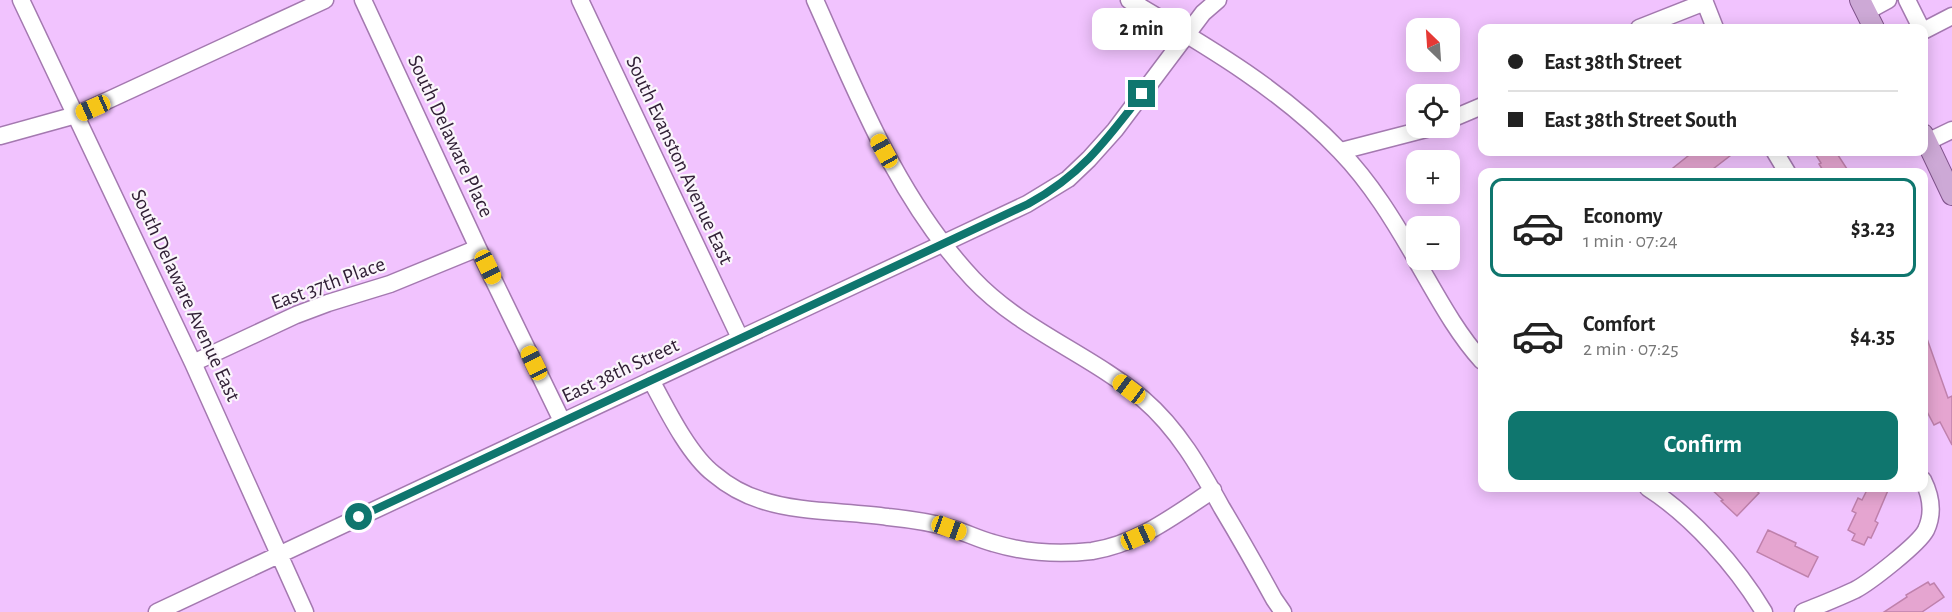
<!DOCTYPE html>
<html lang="en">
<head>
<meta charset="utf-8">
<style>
  body { margin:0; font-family:"Alegreya Sans",sans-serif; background:#f2f2f2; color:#222; height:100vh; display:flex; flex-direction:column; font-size:22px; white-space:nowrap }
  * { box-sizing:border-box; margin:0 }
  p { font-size:20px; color:#767676 }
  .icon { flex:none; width:33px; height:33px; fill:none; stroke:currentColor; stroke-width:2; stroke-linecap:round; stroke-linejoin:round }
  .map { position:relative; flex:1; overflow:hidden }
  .drawer { position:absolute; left:1478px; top:168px; width:450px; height:324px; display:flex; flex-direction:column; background:#fff; border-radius:12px; box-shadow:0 3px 15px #0003 }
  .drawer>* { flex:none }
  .banner { position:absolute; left:1478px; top:24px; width:450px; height:132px; border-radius:12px; box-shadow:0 3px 15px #0003; display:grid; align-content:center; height:132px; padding:0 30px; background:#fff }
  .needle { width:39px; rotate:335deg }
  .tools { position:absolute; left:1406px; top:18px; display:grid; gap:12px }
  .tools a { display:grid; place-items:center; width:54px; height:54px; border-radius:12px; background:#fff; box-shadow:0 3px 15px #0003; font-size:30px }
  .end { position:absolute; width:27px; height:27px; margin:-14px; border:8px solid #0f766e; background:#fff; box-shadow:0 0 0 3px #fff }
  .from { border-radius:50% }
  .bubble { position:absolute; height:42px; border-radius:12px; background:#fff; box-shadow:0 3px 15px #0003; font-size:20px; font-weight:600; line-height:42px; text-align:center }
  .car { position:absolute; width:18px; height:36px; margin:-18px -9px; border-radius:8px; box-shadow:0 0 4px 2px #0007; background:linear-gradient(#f5c518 24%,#345 0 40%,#f5c518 0 76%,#345 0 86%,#f5c518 0) }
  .banner b { display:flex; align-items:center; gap:21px; height:57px; font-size:22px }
  .banner b+b { border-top:2px solid #e0e0e0 }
  .banner i { width:15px; height:15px; background:#222 }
  ul { padding:10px 0 0; list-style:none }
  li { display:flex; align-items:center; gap:18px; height:99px; margin:0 12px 9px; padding:0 18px; border:3px solid transparent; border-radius:12px }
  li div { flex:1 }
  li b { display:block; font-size:22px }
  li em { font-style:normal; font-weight:600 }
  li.on { border-color:#0f766e }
  li>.icon { width:54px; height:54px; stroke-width:1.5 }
  .cta { display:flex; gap:12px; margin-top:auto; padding:12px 30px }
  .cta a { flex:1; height:69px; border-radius:12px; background:#0f766e; color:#fff; font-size:24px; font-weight:600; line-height:69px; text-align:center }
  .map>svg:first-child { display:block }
  .building { fill:#e5a5d0; stroke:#bf81ac; stroke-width:1.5 }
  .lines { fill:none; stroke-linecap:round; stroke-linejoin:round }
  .minor-casing { stroke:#a479b0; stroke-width:19 }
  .major-casing { stroke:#80538c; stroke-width:22 }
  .minor { stroke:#fff; stroke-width:16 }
  .major { stroke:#cda9d6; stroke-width:20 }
  .route { stroke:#0f766e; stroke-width:8 }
  .labels { text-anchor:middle; stroke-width:4.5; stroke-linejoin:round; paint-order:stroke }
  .street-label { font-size:21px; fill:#312036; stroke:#faf5fb }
</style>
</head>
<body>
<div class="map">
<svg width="1952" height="612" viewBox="0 0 1952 612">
  <rect width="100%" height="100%" fill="#f1c3fe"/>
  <!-- building -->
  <path class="building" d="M1693,152H1735L1709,172H1668Z
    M1814,152H1836L1849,172H1824L1819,164L1821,163Z
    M1923,333H1925L1948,398L1952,396V445L1940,422L1934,425L1923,404Z
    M1710,488H1752L1759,493L1737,516L1721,501L1723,500Z
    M1868,488H1889L1875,521L1878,523L1871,538L1868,537L1864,545L1852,540L1855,534L1848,530L1856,513L1852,511L1858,498L1862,500Z
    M1768,530L1796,543L1795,546L1818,557L1808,577L1757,552Z
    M1928,582L1930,585L1934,583L1944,597L1922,612H1884L1907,597L1906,595Z"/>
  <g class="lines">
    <!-- minor casing -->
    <g class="minor-casing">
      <path id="minor" d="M21,0L193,363L305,612
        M363,0L478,248L562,421
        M580,0L740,338
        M815,0C859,98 898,199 973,279C1021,330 1090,354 1143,399C1178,429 1200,468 1222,508C1240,538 1257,568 1274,599L1283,612
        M1129,0C1203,44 1280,88 1340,151C1371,183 1394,221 1416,259
        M1704,0L1715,28
        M1907,0L1921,28
        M1866,12L1888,0
        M1639,28L1705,2
        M1923,31L1952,16
        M1449,120L1482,106
        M0,136L76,115L325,0
        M1927,142L1952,130
        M1341,151L1430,128
        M1775,152L1787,172
        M1416,260C1436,294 1455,331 1482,361
        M193,363L296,315L328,303L390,284L478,248
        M651,380C666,408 689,455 714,474C727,485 745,495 761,500C799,513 848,511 888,517C908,519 930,522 950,528C965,532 978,539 993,543C1026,553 1058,555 1092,551C1138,544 1175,515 1213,490
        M1648,488C1693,517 1737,567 1764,612
        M157,612L942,244L1027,204L1068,179L1089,159L1115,130L1203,13L1218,0
        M1803,612C1820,605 1838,598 1855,590C1870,582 1919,544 1926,530C1934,513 1931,496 1923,480"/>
    </g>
    <!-- major casing -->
    <g class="major-casing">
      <path id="major" d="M1860,0L1874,28
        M1923,134L1952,195"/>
    </g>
    <!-- minor -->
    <use href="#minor" class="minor"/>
    <!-- major -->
    <use href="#major" class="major"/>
  </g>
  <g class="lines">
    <!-- route -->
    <path class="route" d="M359,517L1028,204C1081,175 1105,142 1142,94"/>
  </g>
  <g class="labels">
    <!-- street labels -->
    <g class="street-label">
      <text transform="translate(451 136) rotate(65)" y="7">South Delaware Place</text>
      <text transform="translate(680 160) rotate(65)" y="7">South Evanston Avenue East</text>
      <text transform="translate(328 283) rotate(-20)" y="7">East 37th Place</text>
      <text transform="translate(186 295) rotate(65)" y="7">South Delaware Avenue East</text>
      <text transform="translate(620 370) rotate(-25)" y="7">East 38th Street</text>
    </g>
  </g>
</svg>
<div class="tools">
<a><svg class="needle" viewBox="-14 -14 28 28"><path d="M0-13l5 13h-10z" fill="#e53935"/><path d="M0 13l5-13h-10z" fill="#767676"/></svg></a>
<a><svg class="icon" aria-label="locate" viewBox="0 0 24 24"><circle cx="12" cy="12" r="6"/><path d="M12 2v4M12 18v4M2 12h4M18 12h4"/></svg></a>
<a>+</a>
<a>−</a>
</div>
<i class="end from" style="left:359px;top:517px"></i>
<i class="end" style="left:1142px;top:94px"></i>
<div class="bubble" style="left:1092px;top:8px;width:99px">2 min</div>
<i class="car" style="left:93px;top:108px;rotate:246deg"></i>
<i class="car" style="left:884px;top:151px;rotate:331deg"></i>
<i class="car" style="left:488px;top:267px;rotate:154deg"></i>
<i class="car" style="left:534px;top:363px;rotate:334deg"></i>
<i class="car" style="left:1129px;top:389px;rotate:307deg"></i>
<i class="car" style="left:949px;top:528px;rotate:110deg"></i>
<i class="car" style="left:1138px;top:537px;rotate:66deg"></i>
<div class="banner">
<b><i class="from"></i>East 38th Street</b>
<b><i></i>East 38th Street South</b>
</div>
<section class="drawer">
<ul>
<li class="on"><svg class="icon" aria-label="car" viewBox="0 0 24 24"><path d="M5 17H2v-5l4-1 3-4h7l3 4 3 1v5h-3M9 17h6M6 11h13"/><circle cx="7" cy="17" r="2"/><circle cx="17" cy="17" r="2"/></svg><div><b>Economy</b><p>1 min · 07:24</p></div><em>$3.23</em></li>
<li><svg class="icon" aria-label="car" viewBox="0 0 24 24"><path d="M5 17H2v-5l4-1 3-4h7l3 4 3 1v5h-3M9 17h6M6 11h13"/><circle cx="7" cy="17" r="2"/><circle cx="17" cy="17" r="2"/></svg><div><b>Comfort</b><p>2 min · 07:25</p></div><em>$4.35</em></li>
</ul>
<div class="cta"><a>Confirm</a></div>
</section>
</div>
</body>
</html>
